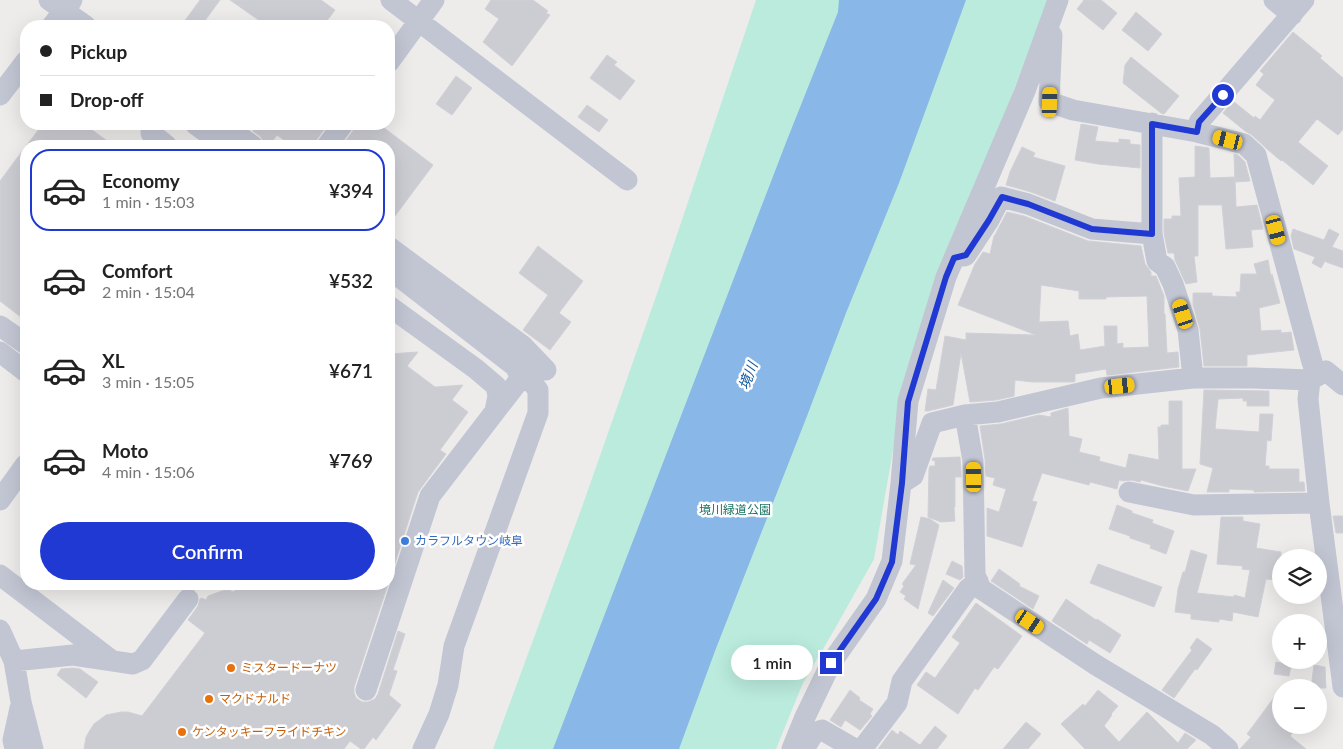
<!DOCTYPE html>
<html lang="en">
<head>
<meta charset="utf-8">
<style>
  body { margin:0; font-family:Lato,"Noto Sans JP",sans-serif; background:#f2f2f2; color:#222; height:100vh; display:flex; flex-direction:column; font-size:19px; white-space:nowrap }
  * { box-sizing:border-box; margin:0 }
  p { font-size:16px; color:#767676 }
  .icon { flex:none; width:28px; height:28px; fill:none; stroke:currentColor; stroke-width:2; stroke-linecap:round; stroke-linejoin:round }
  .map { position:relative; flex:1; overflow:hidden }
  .drawer { position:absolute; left:20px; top:140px; width:375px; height:450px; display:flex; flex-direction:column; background:#fff; border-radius:20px; box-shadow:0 5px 20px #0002 }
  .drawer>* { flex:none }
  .banner { position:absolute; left:20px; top:20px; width:375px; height:110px; border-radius:20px; box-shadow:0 5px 20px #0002; display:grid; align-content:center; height:110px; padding:0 20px; background:#fff }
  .tools { position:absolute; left:1272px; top:549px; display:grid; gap:10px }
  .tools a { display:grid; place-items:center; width:55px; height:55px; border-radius:50%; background:#fff; box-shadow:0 5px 20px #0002; font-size:25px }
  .end { position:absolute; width:22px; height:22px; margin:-11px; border:6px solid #2139d3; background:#fff; box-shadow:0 0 0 2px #fff }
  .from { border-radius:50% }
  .bubble { position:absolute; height:35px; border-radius:18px; background:#fff; box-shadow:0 5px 20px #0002; font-size:16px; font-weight:600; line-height:35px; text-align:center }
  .car { position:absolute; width:15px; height:30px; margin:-15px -8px; border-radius:6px; box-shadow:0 0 4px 1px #0007; background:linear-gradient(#f5c518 24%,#345 0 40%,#f5c518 0 76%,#345 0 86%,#f5c518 0) }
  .banner b { display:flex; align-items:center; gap:18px; height:48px; font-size:19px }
  .banner b+b { border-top:1px solid #e0e0e0 }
  .banner i { width:12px; height:12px; background:#222 }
  ul { padding:9px 0 0; list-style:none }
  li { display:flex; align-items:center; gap:15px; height:82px; margin:0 10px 8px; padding:0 10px; border:2px solid transparent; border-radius:20px }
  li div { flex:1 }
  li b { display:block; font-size:19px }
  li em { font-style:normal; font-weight:600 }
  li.active { border-color:#2139d3 }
  li>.icon { width:45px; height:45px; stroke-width:1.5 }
  .cta { display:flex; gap:10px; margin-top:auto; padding:10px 20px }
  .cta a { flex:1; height:58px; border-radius:30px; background:#2139d3; color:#fff; font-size:20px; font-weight:600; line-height:58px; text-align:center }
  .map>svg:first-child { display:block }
  .green { fill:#baebdc }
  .water { fill:#89b7e7 }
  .building { fill:#ccccd3; stroke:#d0d0d7; fill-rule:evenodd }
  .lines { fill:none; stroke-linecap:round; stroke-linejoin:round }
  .minor { stroke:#c2c6d3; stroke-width:21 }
  .route { stroke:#2139d3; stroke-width:6 }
  .shop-dot { fill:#3f7fe0; stroke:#fff; stroke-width:2 }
  .food-dot { fill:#e8710a; stroke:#fff; stroke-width:2 }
  .labels { text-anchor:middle; stroke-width:5; stroke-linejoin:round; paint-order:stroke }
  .park-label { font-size:12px; fill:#1a7462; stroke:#fff }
  .shop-label { font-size:12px; fill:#366cbe; stroke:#fff; text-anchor:start }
  .food-label { font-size:12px; fill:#c56008; stroke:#fff; text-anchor:start }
  .water-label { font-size:14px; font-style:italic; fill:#12579d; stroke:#fff }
</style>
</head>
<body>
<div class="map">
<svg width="1343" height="749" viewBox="0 0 1343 749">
  <rect width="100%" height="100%" fill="#eeeceb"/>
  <!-- green -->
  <path class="green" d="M756,0H1048L906,376L874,559L833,632L803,683L776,749H493L582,507L660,285Z"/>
  <!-- water -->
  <path class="water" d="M839,0H966L899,183L846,313L807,416L715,651L679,749H553L787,140L838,12Z"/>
  <!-- building -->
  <path class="building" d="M200,0H220L201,26H181Z
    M230,0H321L335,10L323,26H267Z
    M491,0H533L548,11L546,13L550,15L512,66L483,42L499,19L485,9Z
    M1084,0H1101L1117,13L1103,30L1077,9Z
    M1136,12L1162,34L1148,51L1122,30Z
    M1293,32L1322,56L1320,58L1343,78V129L1338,135L1317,119L1298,142L1328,166L1313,185L1282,160L1281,161L1267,149L1252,135L1245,131L1223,113L1233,101L1254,118L1255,116L1260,120L1275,100L1256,85L1264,74L1260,71Z
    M607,55L617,62L614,65L635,81L620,100L590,78Z
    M1131,57L1179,96L1164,114L1161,113L1123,83L1125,65Z
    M456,76L472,88L452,115L436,104Z
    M587,105L608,120L599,132L578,117Z
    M43,124H84L114,146H26Z
    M259,124H328L317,139L315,146H292L277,135L269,146L265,143L260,136L253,131Z
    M355,124H379L433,165L389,224V146H342L353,131Z
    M1081,124L1098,127L1095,141L1119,143V139L1130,140V144L1140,145V168L1098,164L1075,160Z
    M26,146V321L0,301V181Z
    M1195,146L1209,148L1210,178L1235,177L1236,207L1257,205L1263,229L1251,230L1253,247L1226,249L1222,205H1198V256H1194L1197,282L1186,284L1175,260L1174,253H1168L1164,233V219H1172V216H1181L1179,178L1195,177Z
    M1022,147L1035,153L1033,157L1065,166L1055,201L1031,192L1006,185L1010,172Z
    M1234,154L1238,155L1245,162L1250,181L1235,182Z
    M1007,212L1024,216L1088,241L1141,246L1145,264L1151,272V276H1156L1164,296V314H1165L1167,353L1178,352L1179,367L1107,375L1106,369L1075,374V381L1074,382H1032L1015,380L1014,396L996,400L970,402L961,353L953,405L928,411H925L928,389L936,390L945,336L966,340V333L1036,335L958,305L975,264L983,252L990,254L994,236L995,235ZM1041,285L1079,291V299H1106V297L1147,296L1149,347L1123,348V343L1117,344V326H1104L1105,346L1080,350L1078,334L1070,336L1068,321L1039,322Z
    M1293,229L1324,240L1329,229L1339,234L1332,247L1343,251V268L1326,262V261H1325L1321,268L1312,263L1315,257L1294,249L1291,236Z
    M538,246L583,281L559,313L571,322L550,350L523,330L548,295L519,273Z
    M1268,260L1271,277L1272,274L1280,303L1259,308L1261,331L1281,330V333L1291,332L1294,350L1247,355V366H1204L1200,329L1193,304V293H1212V296L1237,297L1236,292H1240L1241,274H1257L1254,264Z
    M418,352L407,366L435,387L463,385L452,400L468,412L440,450L446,454L418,492L389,581V354Z
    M1204,390L1269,391V406H1247V401H1243V398L1218,399L1215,429L1259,432L1260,414H1273L1271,441L1267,440L1265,466H1269V469H1299V482H1304L1305,491L1254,492V490L1229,489V492H1207L1213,468L1200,464Z
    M1169,401H1182V469H1196L1188,491L1163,486L1141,480L1140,482L1131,480L1123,481L1119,480L1117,489L1090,482L1089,485L1042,473L1032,501L1037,502L1022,547L987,536V508L999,512L1006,489L993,485L995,478L986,476L985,459L980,426L1001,424L1039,415L1051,417V413L1068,408L1069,436L1082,439L1079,452L1100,457L1099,461L1126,468L1129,454L1159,460L1158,427H1161V425H1169Z
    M960,457L961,477H955V507H954L955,521L941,522L928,517L929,469L930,466H935V461L932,460L933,458Z
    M1117,505L1132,511V513L1153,520L1152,523L1174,531L1166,554L1150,548L1151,545L1130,538V536L1109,529Z
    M1333,516H1343V533H1336Z
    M921,517L930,519L939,525L918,609L904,599L906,596L900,592L904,586L902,584L916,565L910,564Z
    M1221,517H1243V521L1260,524L1256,548L1281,552V581L1266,579L1258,617L1233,612L1232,621L1219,619V622L1191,619V614L1175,612L1178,589L1183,572H1185L1191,550L1207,555L1197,593L1234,597V595L1245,598L1250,570L1242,569L1243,566L1217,564Z
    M952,561L962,566L963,577L960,580L946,574Z
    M1098,564L1162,587L1154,607L1090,583Z
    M999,569L1020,584L1019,586L1039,596L1033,609L991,581Z
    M943,580L954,588L933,616L928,613Z
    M240,584H388L354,687V693L356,698L362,702H368L375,699L378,694L398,631L405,634L393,670L397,671L389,695L401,705L376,740L373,737L364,749H361L350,741L344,749H84L86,737L90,730L94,724L106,715L121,712H128L142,716L205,633L188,620L198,606L200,599L202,598L206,600L208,596L222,591L228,590L234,592Z
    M1066,599L1096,620L1097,619L1121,635L1110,653L1089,640L1087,644L1052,621Z
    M976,603L1022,636L998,669L994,667L978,690L975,688L958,714L917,685L926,672L935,678L960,643L952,637Z
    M1197,638L1212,649L1197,670L1195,669L1174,698L1162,690L1192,650L1190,648Z
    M1276,662L1291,665L1289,676L1274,674Z
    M1314,665L1325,667L1326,688H1311Z
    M73,668L80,669L98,682L86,698L57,675L61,669Z
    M1281,688V725H1298L1290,736L1306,749H1240L1251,737L1247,734Z
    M850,690L860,698L859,700L873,709L870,714L872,716L860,730L845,720L841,727L830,720Z
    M1098,690L1118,706L1111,714L1112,715L1104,726L1119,742L1147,712L1178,743L1185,733L1196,740L1187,749H1085L1061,724L1083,704L1085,706Z
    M1026,722L1041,734L1028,749H1003Z
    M935,726L947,736L937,749H878L892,730L898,735L900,731L920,745Z"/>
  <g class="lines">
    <!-- minor -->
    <path class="minor" d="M49,0L86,26
      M391,0L627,180
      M1274,0L1292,15
      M52,26L72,0
      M1052,35L1049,102L1073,110L1197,132L1244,144L1256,155L1312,362L1317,376
      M389,62L434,0
      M0,95L26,61
      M1152,123V234L1157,261L1165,267L1173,284L1188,330L1193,378
      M151,124V133L167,146
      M195,124L225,146
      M222,124L253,146
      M1197,132L1199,122L1304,0
      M327,146L343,124
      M389,247L523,346L546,370
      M964,256L966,255L989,220L1001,197L1028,204L1092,229L1152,234
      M389,269L525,374L538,390V413L454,646L448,685L439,714L423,749
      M389,306L476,369L496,386L498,396L495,411
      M0,326L26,344
      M0,352L26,372
      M1310,380L1308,399L1319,503L1343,687
      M965,415L973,461L975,575L981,589L1096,665L1212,735L1228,749
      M902,483L913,476L932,423L965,415L998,412L1101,388L1193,378H1254L1310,380L1326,371L1343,385
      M1129,492L1194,505L1319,503
      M0,500L26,464
      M0,575L110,659
      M0,630L14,661L21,702L33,749
      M14,661L73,655L133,664L142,660L188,599
      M366,690L430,496L517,383L520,375L514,365
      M15,749L13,740L20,708
      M792,749L805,717L831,663L876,599L892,561L901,483L908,401L946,277L1025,91L1058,0
      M804,749L814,733L822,730L855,749
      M862,749L897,703L902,681L968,589L978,581"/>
  </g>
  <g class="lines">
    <!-- route -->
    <path class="route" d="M831,663L876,599L892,562L902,483L908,402L946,277L954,258L966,255L989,220L1002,197L1028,204L1092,229L1152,234V124L1197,132L1199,122L1223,95"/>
  </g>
  <!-- markers -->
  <circle class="shop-dot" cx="405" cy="541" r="5"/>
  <g class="food-dot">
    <circle cx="231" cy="668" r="5"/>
    <circle cx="209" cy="699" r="5"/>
    <circle cx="182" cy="732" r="5"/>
  </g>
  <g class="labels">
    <!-- park labels -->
    <g class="park-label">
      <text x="735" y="514">境川緑道公園</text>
    </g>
    <!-- shop labels -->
    <g class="shop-label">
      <text x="415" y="545">カラフルタウン岐阜</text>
    </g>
    <!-- food labels -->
    <g class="food-label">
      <text x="241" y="672">ミスタードーナツ</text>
      <text x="219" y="703">マクドナルド</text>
      <text x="192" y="736">ケンタッキーフライドチキン</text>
    </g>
    <!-- water labels -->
    <g class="water-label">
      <text transform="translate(748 376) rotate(-69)" y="5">境川</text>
    </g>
  </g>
</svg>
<div class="tools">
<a><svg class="icon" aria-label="layers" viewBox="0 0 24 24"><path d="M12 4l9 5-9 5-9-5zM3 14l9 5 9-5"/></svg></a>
<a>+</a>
<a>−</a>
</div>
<i class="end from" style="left:1223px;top:95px"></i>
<i class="end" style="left:831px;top:663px"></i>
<div class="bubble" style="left:731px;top:645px;width:82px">1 min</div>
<i class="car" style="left:1050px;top:102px;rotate:2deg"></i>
<i class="car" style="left:1228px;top:140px;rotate:284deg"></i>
<i class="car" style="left:1276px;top:230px;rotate:165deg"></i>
<i class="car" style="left:1183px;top:314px;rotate:342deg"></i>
<i class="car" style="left:1120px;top:386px;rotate:84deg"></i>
<i class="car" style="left:974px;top:477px;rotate:359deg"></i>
<i class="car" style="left:1030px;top:622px;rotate:124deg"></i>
<div class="banner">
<b><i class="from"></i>Pickup</b>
<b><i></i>Drop-off</b>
</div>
<section class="drawer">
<ul>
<li class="active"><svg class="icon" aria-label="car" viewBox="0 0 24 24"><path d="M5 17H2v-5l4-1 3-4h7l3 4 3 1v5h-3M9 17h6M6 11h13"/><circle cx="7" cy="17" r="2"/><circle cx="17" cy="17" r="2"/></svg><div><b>Economy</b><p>1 min · 15:03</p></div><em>¥394</em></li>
<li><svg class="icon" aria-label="car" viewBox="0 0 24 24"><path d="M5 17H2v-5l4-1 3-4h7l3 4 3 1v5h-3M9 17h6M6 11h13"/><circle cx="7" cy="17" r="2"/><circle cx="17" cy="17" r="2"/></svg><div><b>Comfort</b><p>2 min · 15:04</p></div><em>¥532</em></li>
<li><svg class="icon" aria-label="car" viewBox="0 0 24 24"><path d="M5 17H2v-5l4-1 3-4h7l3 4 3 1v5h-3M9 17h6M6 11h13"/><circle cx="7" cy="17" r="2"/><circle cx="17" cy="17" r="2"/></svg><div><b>XL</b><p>3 min · 15:05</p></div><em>¥671</em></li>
<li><svg class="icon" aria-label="car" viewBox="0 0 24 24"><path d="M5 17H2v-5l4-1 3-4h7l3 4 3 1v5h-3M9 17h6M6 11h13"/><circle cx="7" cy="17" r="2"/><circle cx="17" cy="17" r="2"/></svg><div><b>Moto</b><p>4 min · 15:06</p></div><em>¥769</em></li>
</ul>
<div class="cta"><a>Confirm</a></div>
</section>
</div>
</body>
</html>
